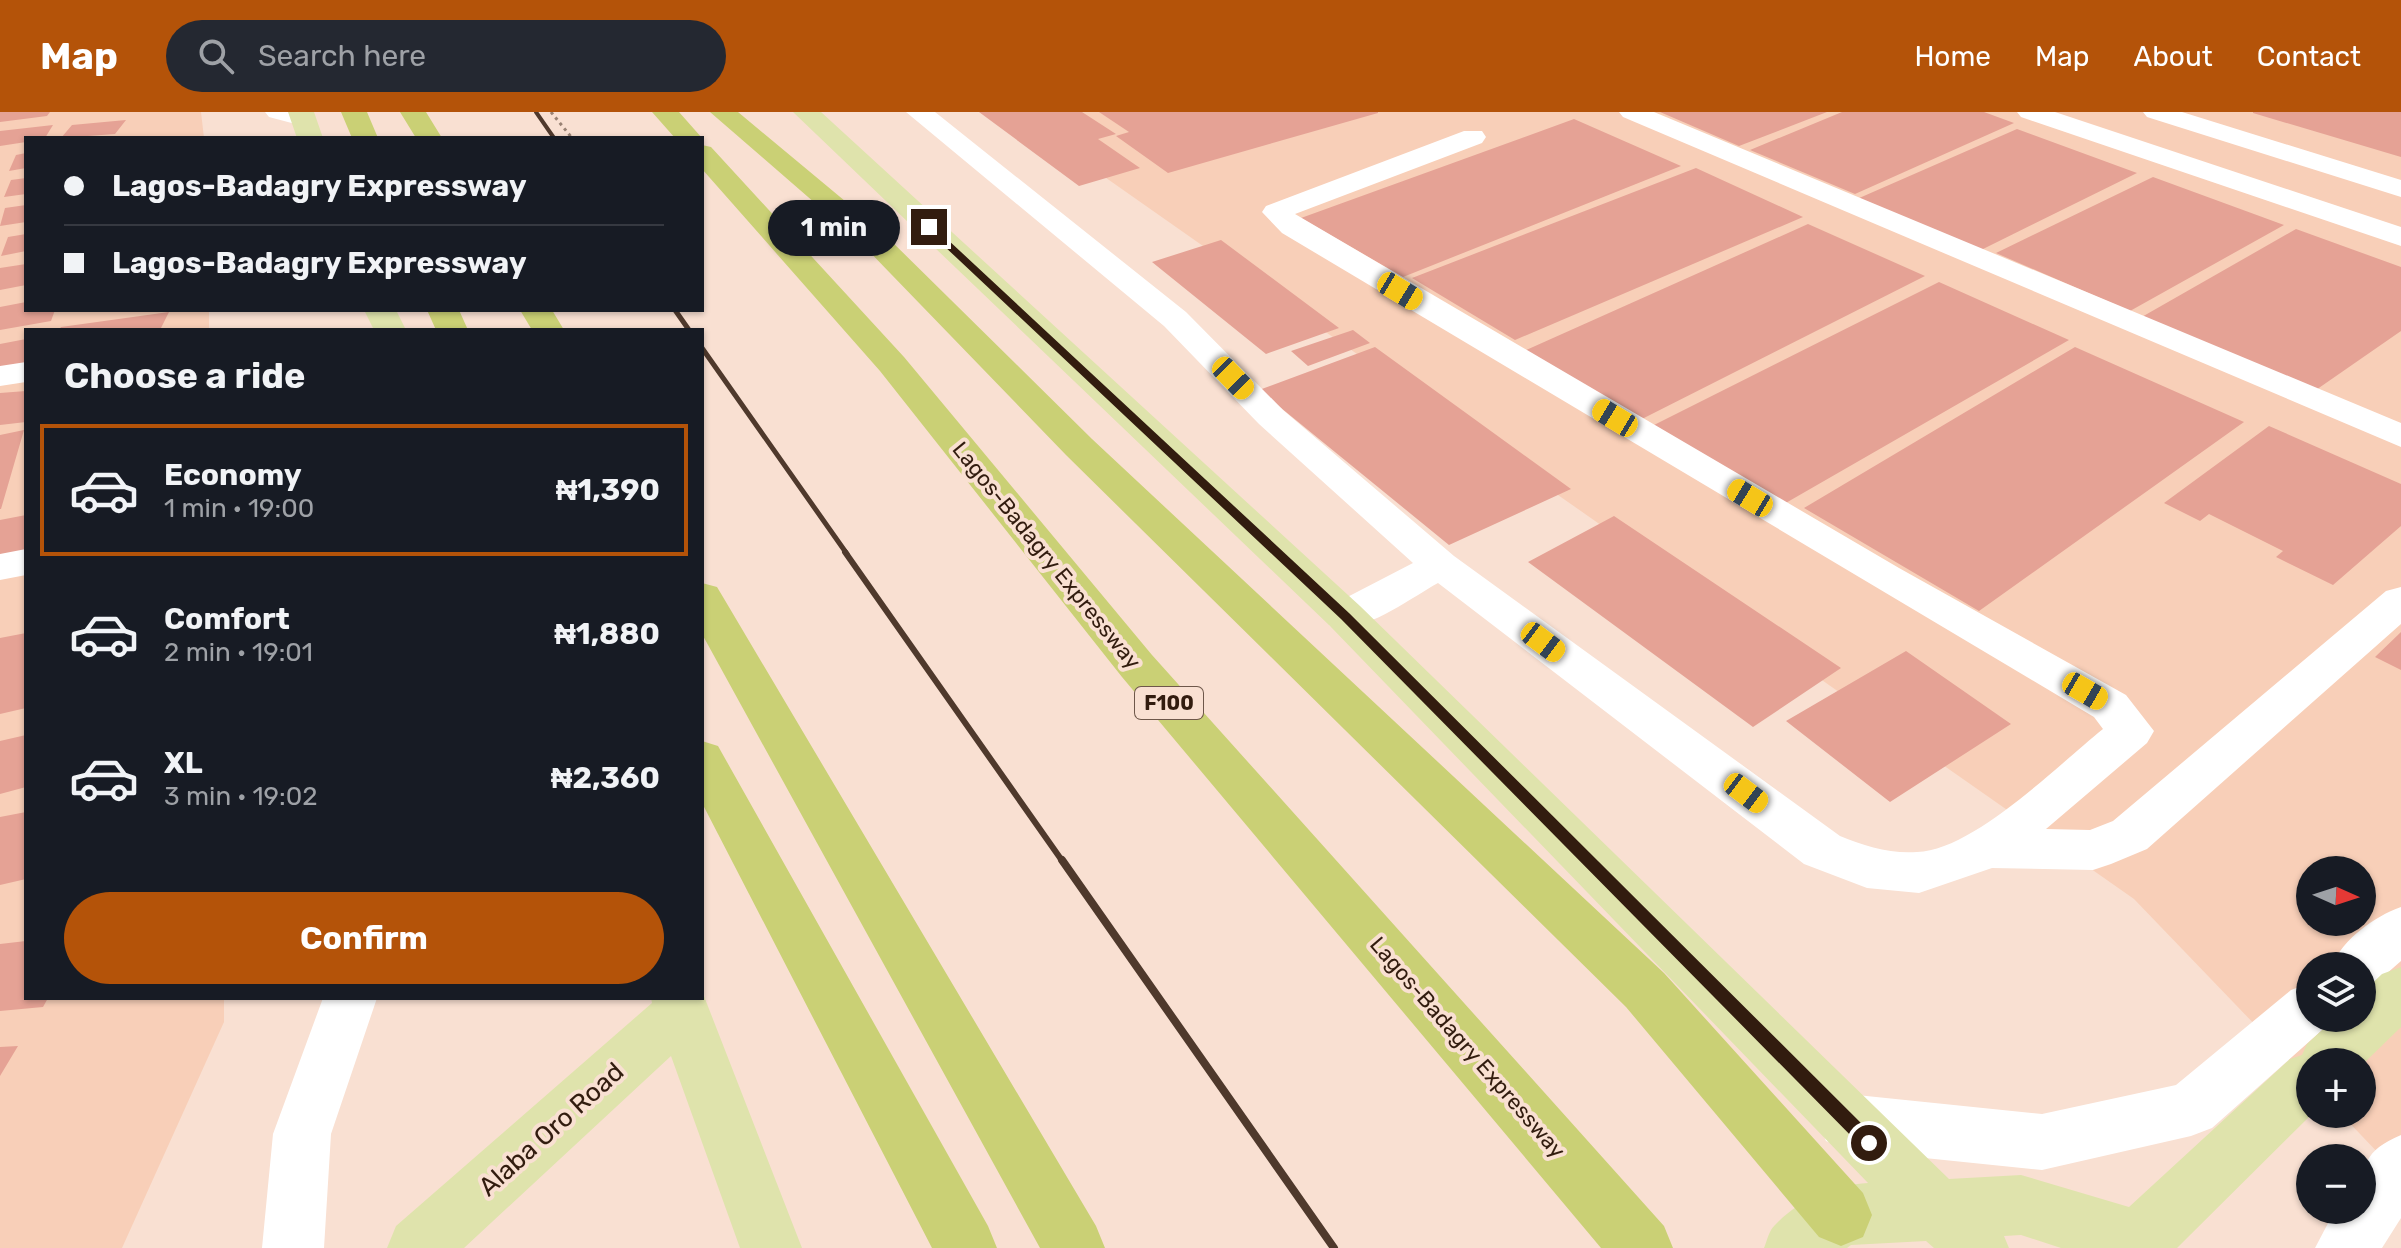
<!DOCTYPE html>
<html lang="en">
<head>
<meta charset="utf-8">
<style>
  body { margin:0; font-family:Rubik,sans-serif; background:#242831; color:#f1f3f6; height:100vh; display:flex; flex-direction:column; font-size:30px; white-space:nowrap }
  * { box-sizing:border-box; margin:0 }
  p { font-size:26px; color:#9ea1a6 }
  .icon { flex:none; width:44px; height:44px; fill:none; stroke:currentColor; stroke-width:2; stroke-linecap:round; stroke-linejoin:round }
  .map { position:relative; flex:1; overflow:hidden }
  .sheet { position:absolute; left:24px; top:216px; width:680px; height:672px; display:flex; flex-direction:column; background:#171b24; border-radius:0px; box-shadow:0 2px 6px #0004 }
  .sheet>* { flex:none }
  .top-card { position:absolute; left:24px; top:24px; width:680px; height:176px; border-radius:0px; box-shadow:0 2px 6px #0004; display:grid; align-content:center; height:176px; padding:0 40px; background:#171b24 }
  .needle { width:52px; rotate:93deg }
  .buttons { position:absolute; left:2296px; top:744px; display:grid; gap:16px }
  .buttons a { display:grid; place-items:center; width:80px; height:80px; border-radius:50%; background:#171b24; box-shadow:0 2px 6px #0004; font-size:40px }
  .end { position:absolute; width:36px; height:36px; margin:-18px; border:10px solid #321c0f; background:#fff; box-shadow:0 0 0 4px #fff }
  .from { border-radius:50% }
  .bubble { position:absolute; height:56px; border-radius:28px; background:#171b24; box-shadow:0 2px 6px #0004; font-size:26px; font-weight:700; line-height:56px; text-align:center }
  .car { position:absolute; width:24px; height:48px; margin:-24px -12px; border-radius:10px; box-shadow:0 0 6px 2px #0007; background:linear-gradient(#f5c518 24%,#345 0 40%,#f5c518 0 76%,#345 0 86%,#f5c518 0) }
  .top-card b { display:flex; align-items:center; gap:28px; height:76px; font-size:30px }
  .top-card b+b { border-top:2px solid #363941 }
  .top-card i { width:20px; height:20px; background:#f1f3f6 }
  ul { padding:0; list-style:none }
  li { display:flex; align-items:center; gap:24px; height:132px; margin:0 16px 12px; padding:0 24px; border:4px solid transparent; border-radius:0px }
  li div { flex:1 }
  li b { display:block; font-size:30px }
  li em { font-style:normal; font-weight:700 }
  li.on { border-color:#b45309 }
  li>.icon { width:72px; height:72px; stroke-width:1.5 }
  h2 { padding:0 40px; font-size:36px; line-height:96px }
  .button { display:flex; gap:16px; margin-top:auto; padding:16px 40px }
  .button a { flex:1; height:92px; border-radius:48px; background:#b45309; color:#fff; font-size:32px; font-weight:700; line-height:92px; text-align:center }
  header { display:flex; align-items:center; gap:48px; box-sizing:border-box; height:112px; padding:0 40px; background:#b45309; color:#fff }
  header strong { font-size:38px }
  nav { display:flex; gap:44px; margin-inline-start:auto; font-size:28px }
  .search { width:560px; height:72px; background:#242831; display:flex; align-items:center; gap:20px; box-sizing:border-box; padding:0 28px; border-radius:44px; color:#9ea1a6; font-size:30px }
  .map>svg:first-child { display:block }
  .built { fill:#f8cfb8; fill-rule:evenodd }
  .building { fill:#e5a295 }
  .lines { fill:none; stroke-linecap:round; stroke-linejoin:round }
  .path { stroke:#998274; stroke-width:3; stroke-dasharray:3 4; stroke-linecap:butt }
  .minor { fill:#fff; fill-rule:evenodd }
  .major { fill:#dfe3ac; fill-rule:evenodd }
  .highway { fill:#cad075; fill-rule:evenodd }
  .rail-far3 { stroke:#4f392c; stroke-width:4 }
  .rail-far2 { stroke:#4f392c; stroke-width:5 }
  .rail-far1 { stroke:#4f392c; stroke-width:6 }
  .rail { stroke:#4f392c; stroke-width:8 }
  .route { fill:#321c0f }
  .labels { text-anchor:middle; stroke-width:8; stroke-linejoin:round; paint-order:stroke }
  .shield { fill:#f9e0d2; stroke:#6e574a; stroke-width:2 }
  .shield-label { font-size:20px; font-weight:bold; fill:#321c0f }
  .street-label { font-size:22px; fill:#321c0f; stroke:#f9e0d2 }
  .near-street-label { font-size:26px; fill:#321c0f; stroke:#f9e0d2 }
</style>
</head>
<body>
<header>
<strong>Map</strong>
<div class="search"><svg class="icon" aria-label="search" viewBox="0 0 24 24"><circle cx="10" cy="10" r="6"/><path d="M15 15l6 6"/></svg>Search here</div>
<nav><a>Home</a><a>Map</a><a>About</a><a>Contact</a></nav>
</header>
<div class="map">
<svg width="2401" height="1136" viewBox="0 0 2401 1136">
  <rect width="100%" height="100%" fill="#f9e0d2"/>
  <!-- built -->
  <path class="built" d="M0,0H201L204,26H26V198H209V218H26V886H224V910L122,1136H0Z
    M1012,0H2401V1065L2341,1002H2362V950H2310V970L2134,787ZM2310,758H2362V810H2310ZM2310,854H2362V906H2310Z"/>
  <!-- building -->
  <path class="building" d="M0,0H50L47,4L0,10Z
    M979,0H1082L1116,22L1098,27L1140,56L1079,74Z
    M1099,0H1378V1L1168,61L1116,24L1129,20Z
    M1660,0H1827L1739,34Z
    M1842,0H1984L2014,11L1855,82L1750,38Z
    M2253,0H2401V45L2253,1Z
    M1574,7L1681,54L1403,165L1301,106Z
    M126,8L115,22L61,26L72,13Z
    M53,13L45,26H26V30L0,34V19Z
    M2017,17L2137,61L1979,139L1857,87Z
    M26,41V56L9,59L16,43Z
    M1696,56L1803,105L1515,228L1412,166Z
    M2153,65L2284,113L2130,199L1996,141Z
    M26,66V82L4,85L11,68Z
    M26,93V110L0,114L5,96Z
    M1808,112L1925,164L1640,308L1524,239Z
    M2296,117L2401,155V219L2313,280L2140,206Z
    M26,122V139L1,144L8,125Z
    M1221,128L1339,216L1266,242L1152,150Z
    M26,152V173L0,178V156Z
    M1939,170L2069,228L1784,392L1654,313Z
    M26,190V198H55L51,209L0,218V195Z
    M169,200L160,218H59L61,215Z
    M1353,218L1370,231L1308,254L1291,239Z
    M26,227V254L0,258V232Z
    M1375,235L1571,377L1449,433L1259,278Z
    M2075,235L2244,310L1979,499L1804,396Z
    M26,279V310L0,313V281Z
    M2269,314L2401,372V414L2333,473L2276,445L2283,439L2209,402L2200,409L2164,391Z
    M24,318L1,397H0V323Z
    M26,403V440L0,445V408Z
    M1614,404L1841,556L1753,615L1528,450Z
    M2401,520V558L2375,545Z
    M26,521V596L0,602V526Z
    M1906,539L2011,612L1890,690L1786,609Z
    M26,623V675L0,682V629Z
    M26,700V767L0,773V705Z
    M26,829V886H48L43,895L0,899V832Z
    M18,934L0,964V935Z"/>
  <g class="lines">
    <!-- path -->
    <path class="path" d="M551,0L572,26"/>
    <!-- minor -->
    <path class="minor" d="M265,0H310L316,6L312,11L303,14L269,5Z
      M906,0H935L1186,200L1283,298L1454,444L1840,724C1864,734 1890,742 1917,740C1974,738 2058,653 2103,617L2094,605L1282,121L1262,100L1266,94L1464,19H1482L1486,25L1482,31L1295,102L1899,456L2126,583L2154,619L2147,631L2046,717L2090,718L2113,709L2386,479L2401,475V512L2147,737L2111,752L2093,758L1992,756L1919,781L1867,776L1804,752L1438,471C1409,487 1363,523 1330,514L1324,504L1330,494L1413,451L1259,312L1164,214Z
      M1619,0H1654L2401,311V335L1623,5Z
      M2017,0H2055L2401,115V134L2021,5Z
      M2143,0H2182L2401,68V85L2147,5Z
      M26,250V270L0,274V254Z
      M26,437V463L0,468V442Z
      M2401,795V849L2377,870L2362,876V854H2331C2344,827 2373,805 2401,795Z
      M2310,871V906H2332L2329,912L2212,1016L2191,1024L2042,1058L1847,1038L1826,1029L1818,1010L1826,991L1847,982L2042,1002L2176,973L2291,878Z
      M323,886H377L331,1022L324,1136H262L273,1022Z
      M2401,1023V1106L2382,1136H2315L2335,1098H2362C2362,1058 2360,1040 2401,1023Z"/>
    <!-- major -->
    <path class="major" d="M288,0H314L323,26H297Z
      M793,0H821L1360,494L1949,1067L2021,1063L2129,1095L2290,947L2302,943L2307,932L2335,906H2362V881L2382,862L2401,855V915L2362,953V950H2310L2312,1002L2177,1136H2061L2021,1123L2004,1124L2009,1136H1934L1926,1129L1851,1133L1847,1136H1764C1767,1129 1769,1118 1775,1113C1800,1087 1834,1073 1868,1071L1330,514Z
      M364,198H396L406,218H374Z
      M702,879L802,1136H740L671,944L464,1136H387L396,1114L652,891L651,886H702Z"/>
    <!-- highway -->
    <path class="highway" d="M341,0H367L378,26H352Z
      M400,0H426L442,26H416Z
      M652,0H679L702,26H675Z
      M710,0H738L881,119L1092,327L1664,861L1863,1081L1872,1103L1863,1125L1841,1134L1819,1125L1626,895L1066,343L861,131Z
      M702,33L711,35L904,245L1152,543L1664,1114L1673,1136H1601L1122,565L880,259L702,57Z
      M427,198H459L468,218H436Z
      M520,198H552L564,218H532Z
      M702,471L717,475L723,485L1096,1114L1105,1136H1040L702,522Z
      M702,629L718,634L988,1114L997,1136H932L702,691Z"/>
    <!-- rail-far3 -->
    <path class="rail-far3" d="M536,0L554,26"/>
    <!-- rail-far2 -->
    <path class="rail-far2" d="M675,198L689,218
      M702,236L847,442"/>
    <!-- rail-far1 -->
    <path class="rail-far1" d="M845,440L1063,750"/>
    <!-- rail -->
    <path class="rail" d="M1062,748L1334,1136"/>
  </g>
  <!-- route -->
  <path class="route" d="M926,113H932L1349,501L1875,1025L1878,1031L1875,1036L1869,1039L1863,1036L1341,507L926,117Z"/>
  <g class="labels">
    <!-- shield labels -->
    <rect class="shield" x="1135" y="575" width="68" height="32" rx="6"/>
    <g class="shield-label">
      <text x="1169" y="598">F100</text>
    </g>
    <!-- street labels -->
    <g class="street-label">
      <text transform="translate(1047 443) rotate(51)" y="8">Lagos-Badagry Expressway</text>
      <text transform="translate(1468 935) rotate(49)" y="8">Lagos-Badagry Expressway</text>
    </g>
    <!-- near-street labels -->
    <g class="near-street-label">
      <text transform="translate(551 1017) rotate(-42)" y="9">Alaba Oro Road</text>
    </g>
  </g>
</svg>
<div class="buttons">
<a><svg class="needle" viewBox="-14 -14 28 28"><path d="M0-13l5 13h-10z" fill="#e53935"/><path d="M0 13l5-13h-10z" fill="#9ea1a6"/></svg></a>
<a><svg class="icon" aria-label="layers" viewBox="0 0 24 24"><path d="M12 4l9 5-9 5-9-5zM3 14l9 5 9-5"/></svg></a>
<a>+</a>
<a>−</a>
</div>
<i class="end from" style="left:1869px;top:1031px"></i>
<i class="end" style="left:929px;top:115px"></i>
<div class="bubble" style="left:768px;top:88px;width:132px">1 min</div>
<i class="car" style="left:1400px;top:179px;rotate:121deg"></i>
<i class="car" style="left:1233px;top:266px;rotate:136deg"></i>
<i class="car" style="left:1615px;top:306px;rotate:301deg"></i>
<i class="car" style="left:1750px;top:386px;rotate:301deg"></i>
<i class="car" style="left:1543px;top:530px;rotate:127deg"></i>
<i class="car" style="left:2085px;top:579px;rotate:120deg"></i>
<i class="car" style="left:1746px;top:681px;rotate:127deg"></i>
<div class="top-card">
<b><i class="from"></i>Lagos-Badagry Expressway</b>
<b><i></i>Lagos-Badagry Expressway</b>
</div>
<section class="sheet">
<h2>Choose a ride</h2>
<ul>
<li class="on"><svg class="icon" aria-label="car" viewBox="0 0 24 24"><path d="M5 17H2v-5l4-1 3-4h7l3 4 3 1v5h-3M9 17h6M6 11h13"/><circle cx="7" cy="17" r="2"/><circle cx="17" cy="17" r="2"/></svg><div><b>Economy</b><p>1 min · 19:00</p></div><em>₦1,390</em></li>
<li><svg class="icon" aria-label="car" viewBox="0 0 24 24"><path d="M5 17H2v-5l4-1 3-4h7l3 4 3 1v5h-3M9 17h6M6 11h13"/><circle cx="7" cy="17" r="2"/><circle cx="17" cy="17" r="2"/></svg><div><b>Comfort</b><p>2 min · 19:01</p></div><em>₦1,880</em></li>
<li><svg class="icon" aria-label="car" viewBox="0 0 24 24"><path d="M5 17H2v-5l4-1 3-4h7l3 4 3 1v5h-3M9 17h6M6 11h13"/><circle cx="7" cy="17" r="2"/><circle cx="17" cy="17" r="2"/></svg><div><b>XL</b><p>3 min · 19:02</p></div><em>₦2,360</em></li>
</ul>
<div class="button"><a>Confirm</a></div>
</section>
</div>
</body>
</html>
